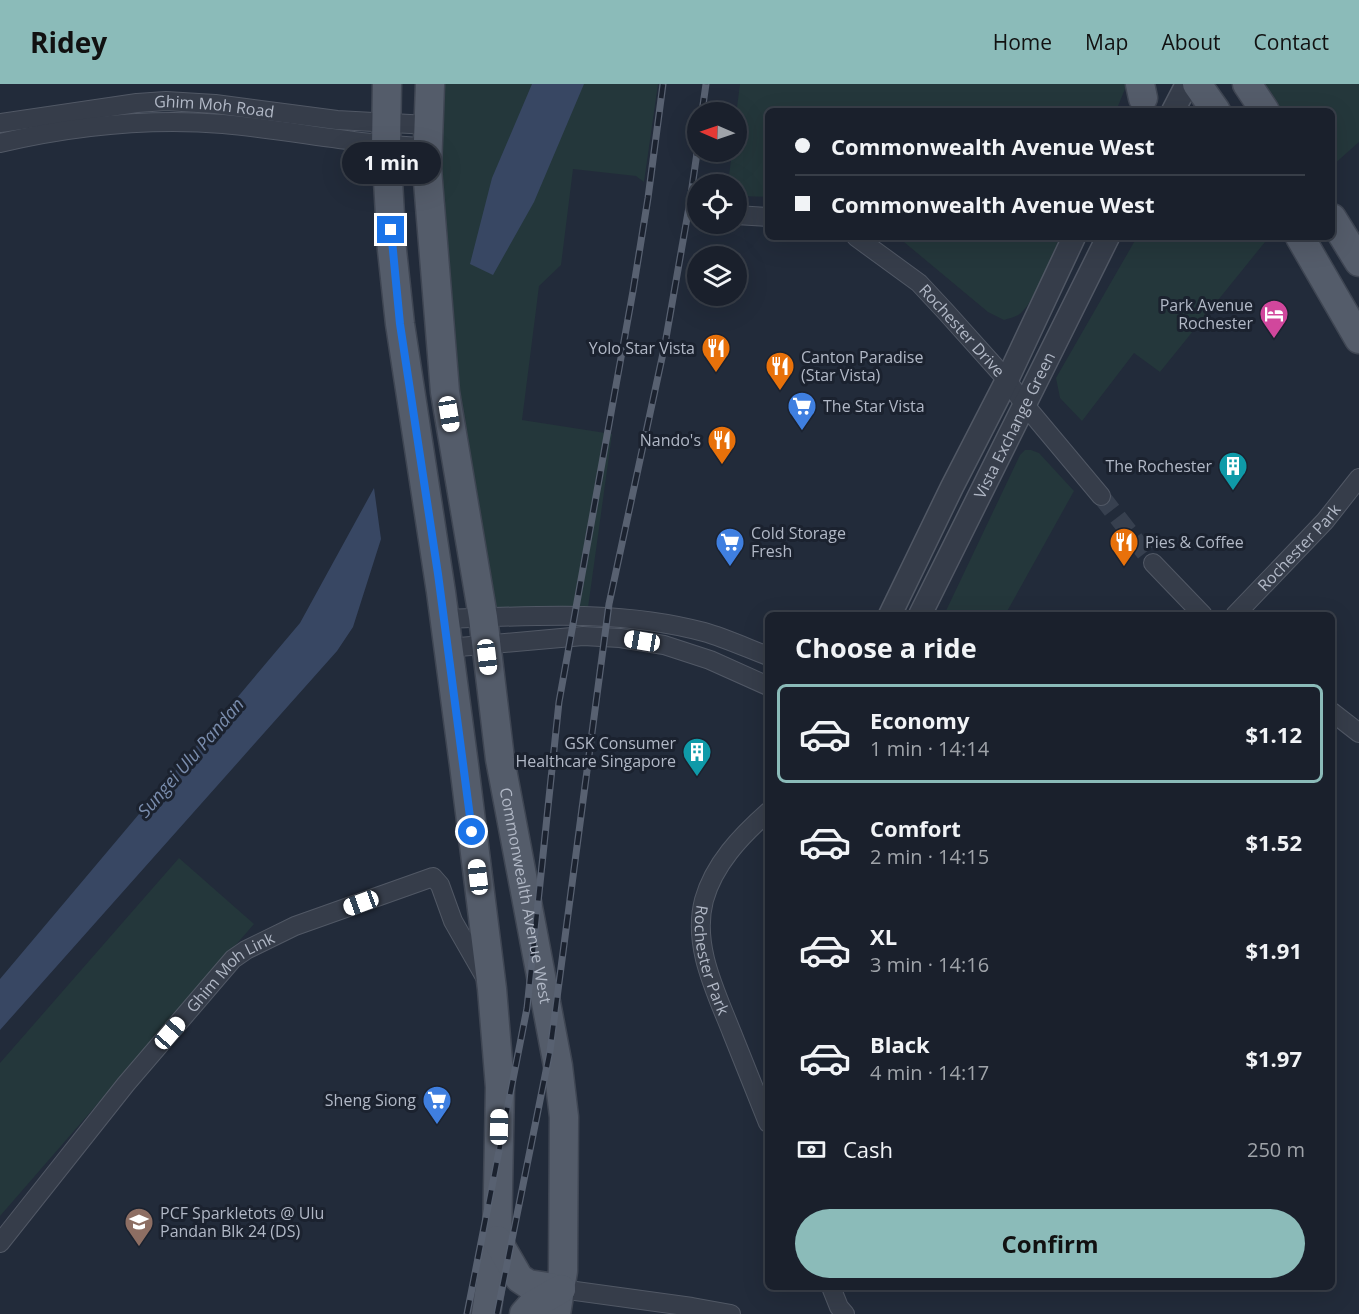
<!DOCTYPE html>
<html lang="en">
<head>
<meta charset="utf-8">
<style>
  body { margin:0; font-family:"Open Sans",sans-serif; background:#272d38; color:#f1f3f6; height:100vh; display:flex; flex-direction:column; font-size:22px; white-space:nowrap }
  * { box-sizing:border-box; margin:0 }
  p { font-size:20px; color:#9fa3a9 }
  .icon { flex:none; width:33px; height:33px; fill:none; stroke:currentColor; stroke-width:2; stroke-linecap:round; stroke-linejoin:round }
  .map { position:relative; flex:1; overflow:hidden }
  .sheet { position:absolute; left:765px; top:528px; width:570px; height:678px; display:flex; flex-direction:column; background:#1a202c; border-radius:9px; box-shadow:0 6px 24px #0002,0 0 0 2px #383e48 }
  .sheet>* { flex:none }
  .hud { position:absolute; left:765px; top:24px; width:570px; height:132px; border-radius:9px; box-shadow:0 6px 24px #0002,0 0 0 2px #383e48; display:grid; align-content:center; height:132px; padding:0 30px; background:#1a202c }
  .needle { width:39px; rotate:272deg }
  .controls { position:absolute; left:687px; top:18px; display:grid; gap:12px }
  .controls a { display:grid; place-items:center; width:60px; height:60px; border-radius:50%; background:#1a202c; box-shadow:0 6px 24px #0002,0 0 0 2px #383e48; font-size:30px }
  .end { position:absolute; width:27px; height:27px; margin:-14px; border:8px solid #1a73e8; background:#fff; box-shadow:0 0 0 3px #fff }
  .from { border-radius:50% }
  .bubble { position:absolute; height:42px; border-radius:21px; background:#1a202c; box-shadow:0 6px 24px #0002,0 0 0 2px #383e48; font-size:20px; font-weight:700; line-height:42px; text-align:center }
  .car { position:absolute; width:18px; height:36px; margin:-18px -9px; border-radius:8px; box-shadow:0 0 4px 2px #0007; background:linear-gradient(#fff 24%,#345 0 40%,#fff 0 76%,#345 0 86%,#fff 0) }
  .hud b { display:flex; align-items:center; gap:21px; height:57px; font-size:22px }
  .hud b+b { border-top:2px solid #383e48 }
  .hud i { width:15px; height:15px; background:#f1f3f6 }
  ul { padding:0; list-style:none }
  li { display:flex; align-items:center; gap:18px; height:99px; margin:0 12px 9px; padding:0 18px; border:3px solid transparent; border-radius:9px }
  li div { flex:1 }
  li b { display:block; font-size:22px }
  li em { font-style:normal; font-weight:700 }
  li.selected { border-color:#8bbbb9 }
  li>.icon { width:54px; height:54px; stroke-width:1.5 }
  h2 { padding:0 30px; font-size:27px; line-height:72px }
  .pay { display:flex; align-items:center; gap:15px; height:66px; padding:0 30px; font-size:22px }
  .pay p { margin-inline-start:auto }
  .cta { display:flex; gap:12px; margin-top:auto; padding:12px 30px }
  .cta a { flex:1; height:69px; border-radius:36px; background:#8bbbb9; color:#111; font-size:24px; font-weight:700; line-height:69px; text-align:center }
  header { display:flex; align-items:center; gap:36px; box-sizing:border-box; height:84px; padding:0 30px; background:#8bbbb9; color:#111 }
  header strong { font-size:28px }
  nav { display:flex; gap:33px; margin-inline-start:auto; font-size:21px }
  .map>svg:first-child { display:block }
  .green { fill:#24373b }
  .water { fill:#384763 }
  .lines { fill:none; stroke-linecap:round; stroke-linejoin:round }
  .minor-tunnel { stroke:#37404f; stroke-width:18; stroke-dasharray:18 9; stroke-linecap:butt }
  .minor-casing { stroke:#515865; stroke-width:20 }
  .tertiary-casing { stroke:#515865; stroke-width:25 }
  .primary-casing { stroke:#3f4653; stroke-width:31 }
  .minor { stroke:#363d4a; stroke-width:18 }
  .tertiary { stroke:#363d4a; stroke-width:22 }
  .primary { stroke:#545c6a; stroke-width:28 }
  .rail-casing { stroke:#586171; stroke-width:7 }
  .rail { stroke:#1b222f; stroke-width:4.5; stroke-dasharray:14; stroke-linecap:butt }
  .route { stroke:#1a73e8; stroke-width:8 }
  .labels { text-anchor:middle; stroke-width:6; stroke-linejoin:round; paint-order:stroke }
  .street-label { font-size:16px; fill:#b1b8c6; stroke:#1b222f }
  .poi-label { font-size:16px; fill:#b1b8c6; stroke:#1b222f; text-anchor:end }
  .water-label { font-size:18px; font-style:italic; fill:#7a8dad; stroke:#1b222f }
</style>
</head>
<body>
<header>
<strong>Ridey</strong>
<nav><a>Home</a><a>Map</a><a>About</a><a>Contact</a></nav>
</header>
<div class="map">
<svg width="1359" height="1230" viewBox="0 0 1359 1230">
  <rect width="100%" height="100%" fill="#222b3a"/>
  <!-- green -->
  <path class="green" d="M430,0H658L644,98L636,92L573,85L561,181L539,202L522,336L612,350L587,531L483,533L463,420Z
    M740,0H1127L1116,27H768V113L739,112L737,110L736,100H728L732,68H736V31Z
    M1247,0H1359V58L1332,82V27H1265Z
    M898,153H1060C1051,173 1036,215 1021,229C1016,233 1011,234 1004,236L988,228Z
    M1137,153H1269L1160,288L1134,269L1082,337L1060,314L1056,294Z
    M1025,366H1031L1039,369L1074,407L1005,531H944L1020,371Z
    M179,774L254,840L0,1132V979Z"/>
  <!-- water -->
  <path class="water" d="M532,0H584L534,118L493,191L470,180L492,94Z
    M374,404L381,455L353,543L337,567L0,946V895L300,539Z"/>
  <g class="lines">
    <!-- minor-tunnel -->
    <path class="minor-tunnel" d="M1101,412L1153,479"/>
    <!-- minor casing -->
    <g class="minor-casing">
      <g id="minor">
        <path id="s1" d="M0,39L137,19L166,17L215,20L337,36L428,41"/>
        <path d="M0,59C73,42 148,34 223,40C291,46 358,61 427,63"/>
        <path d="M736,131L768,133"/>
        <path id="s2" d="M856,153L919,199L946,228L1007,296L1024,320L1101,412"/>
        <path d="M1153,479L1203,531"/>
        <path id="s3" d="M1235,531L1325,437L1359,394"/>
        <path d="M444,535C531,532 619,525 704,548C725,554 747,564 768,572"/>
        <path d="M448,564L583,552L620,554L664,561L710,576L768,602"/>
        <path d="M1332,628L1359,649"/>
        <path id="s4" d="M768,728C741,752 714,780 704,816C692,862 716,908 732,949C744,979 756,1009 768,1039"/>
        <path id="s5" d="M0,1159L126,1000L233,875L246,866L295,842L433,793L440,801L453,837L485,893"/>
        <path d="M831,1203L839,1223L845,1230"/>
        <path d="M561,1205L692,1223L731,1230"/>
      </g>
    </g>
    <!-- tertiary casing -->
    <g class="tertiary-casing">
      <g id="tertiary">
        <path d="M1173,27L1187,0"/>
        <path d="M890,531L952,403L1007,296L1074,153"/>
        <path id="s6" d="M920,531L1108,153"/>
      </g>
    </g>
    <!-- primary casing -->
    <g class="primary-casing">
      <g id="primary">
        <path d="M387,0L386,62L392,166L400,240L441,508L464,681L492,905L500,1003L497,1156L486,1230"/>
        <path id="s7" d="M430,0L427,85L445,308L483,533L500,675L558,982L564,1033L563,1187L556,1230"/>
        <path d="M1140,0L1143,14"/>
        <path d="M1197,0L1216,27"/>
        <path d="M1247,0L1265,27"/>
        <path d="M1332,134L1359,178"/>
        <path d="M1300,153L1359,255"/>
        <path d="M497,1156L519,1194L528,1200L561,1205"/>
        <path d="M524,1230L531,1222L561,1205"/>
      </g>
    </g>
    <!-- minor -->
    <use href="#minor" class="minor"/>
    <!-- tertiary -->
    <use href="#tertiary" class="tertiary"/>
    <!-- primary -->
    <use href="#primary" class="primary"/>
    <!-- rail casing -->
    <g class="rail-casing">
      <path id="rail" d="M702,28L706,0
        M467,1230L527,924L559,618L633,207L648,114L663,0
        M497,1230L550,967L609,520L665,260L690,117L698,62"/>
    </g>
    <!-- rail -->
    <use href="#rail" class="rail"/>
  </g>
  <g class="lines">
    <!-- route -->
    <path class="route" d="M391,146L400,240L438,490L472,748"/>
  </g>
  <!-- icons -->
  <defs>
    <g id="hotel-pin" transform="scale(1.5)"><path d="M0 17L-7.5 6A9.5 9.5 0 1 1 7.5 6Z" fill="#d1479c" stroke="#1b222f"/><path d="M-6-4.5h1.5V1H6V5H4.5V3h-9V5H-6ZM-4 0a1.8 1.8 0 1 1 3.6 0ZM.5 0V-2.5h3Q6-2.5 6 0Z" fill="#fff"/></g>
    <g id="restaurant-pin" transform="scale(1.5)"><path d="M0 17L-7.5 6A9.5 9.5 0 1 1 7.5 6Z" fill="#e8710a" stroke="#1b222f"/><path d="M-5-6h1v4h1v-4h1v4h1v-4h1v5L-1.5 .5V6h-2V.5L-5-1ZM5-6V6H3V1.5H1.5Q1.5-4 5-6Z" fill="#fff"/></g>
    <g id="supermarket-pin" transform="scale(1.5)"><path d="M0 17L-7.5 6A9.5 9.5 0 1 1 7.5 6Z" fill="#3f7fe0" stroke="#1b222f"/><path d="M-6-5.5h2.5l.6 2H6L4.5 2H-2.5L-4.4-4H-6ZM-1.5 3.2a1.3 1.3 0 1 0 .1 0ZM3 3.2a1.3 1.3 0 1 0 .1 0Z" fill="#fff"/></g>
    <g id="building-pin" transform="scale(1.5)"><path d="M0 17L-7.5 6A9.5 9.5 0 1 1 7.5 6Z" fill="#0f9aa8" stroke="#1b222f"/><path d="M-4-6H4V6H1V3H-1V6H-4ZM-2.5-4.3h1.7v1.8h-1.7ZM.8-4.3h1.7v1.8H.8ZM-2.5-1h1.7V.8h-1.7ZM.8-1h1.7V.8H.8Z" fill="#fff"/></g>
    <g id="school-pin" transform="scale(1.5)"><path d="M0 17L-7.5 6A9.5 9.5 0 1 1 7.5 6Z" fill="#8d6e63" stroke="#1b222f"/><path d="M0-5L7-2L0 1L-7-2ZM-4 1L0 2.5L4 1V4Q0 6-4 4Z" fill="#fff"/></g>
  </defs>
  <g fill-rule="evenodd">
    <use href="#hotel-pin" x="1274" y="230"/>
    <use href="#restaurant-pin" x="716" y="264"/>
    <use href="#restaurant-pin" x="780" y="282"/>
    <use href="#supermarket-pin" x="802" y="322"/>
    <use href="#restaurant-pin" x="722" y="356"/>
    <use href="#building-pin" x="1233" y="382"/>
    <use href="#supermarket-pin" x="730" y="458"/>
    <use href="#restaurant-pin" x="1124" y="458"/>
    <use href="#building-pin" x="697" y="668"/>
    <use href="#supermarket-pin" x="437" y="1016"/>
    <use href="#school-pin" x="139" y="1138"/>
  </g>
  <g class="labels">
    <!-- street labels -->
    <g class="street-label">
      <text dy="6" stroke="none"><textPath href="#s1" startOffset="216">Ghim Moh Road</textPath></text>
      <text dy="6" stroke="none"><textPath href="#s2" startOffset="142">Rochester Drive</textPath></text>
      <text dy="6" stroke="none"><textPath href="#s6" startOffset="212">Vista Exchange Green</textPath></text>
      <text dy="6" stroke="none"><textPath href="#s3" startOffset="93">Rochester Park</textPath></text>
      <text dy="6" stroke="none"><textPath href="#s7" startOffset="819">Commonwealth Avenue West</textPath></text>
      <text dy="6" stroke="none"><textPath href="#s4" startOffset="172">Rochester Park</textPath></text>
      <text dy="6" stroke="none"><textPath href="#s5" startOffset="357">Ghim Moh Link</textPath></text>
    </g>
    <!-- poi labels -->
    <g class="poi-label">
      <text x="1253" y="227">Park Avenue<tspan x="1253" dy="18">Rochester</tspan></text>
      <text x="695" y="270">Yolo Star Vista</text>
      <text x="801" y="279" text-anchor="start">Canton Paradise<tspan x="801" dy="18">(Star Vista)</tspan></text>
      <text x="823" y="328" text-anchor="start">The Star Vista</text>
      <text x="701" y="362">Nando's</text>
      <text x="1212" y="388">The Rochester</text>
      <text x="751" y="455" text-anchor="start">Cold Storage<tspan x="751" dy="18">Fresh</tspan></text>
      <text x="1145" y="464" text-anchor="start">Pies &amp; Coffee</text>
      <text x="676" y="665">GSK Consumer<tspan x="676" dy="18">Healthcare Singapore</tspan></text>
      <text x="416" y="1022">Sheng Siong</text>
      <text x="160" y="1135" text-anchor="start">PCF Sparkletots @ Ulu<tspan x="160" dy="18">Pandan Blk 24 (DS)</tspan></text>
    </g>
    <!-- water labels -->
    <g class="water-label">
      <text transform="translate(191 674) rotate(-49)" y="6">Sungei Ulu Pandan</text>
    </g>
  </g>
</svg>
<div class="controls">
<a><svg class="needle" viewBox="-14 -14 28 28"><path d="M0-13l5 13h-10z" fill="#e53935"/><path d="M0 13l5-13h-10z" fill="#9fa3a9"/></svg></a>
<a><svg class="icon" aria-label="locate" viewBox="0 0 24 24"><circle cx="12" cy="12" r="6"/><path d="M12 2v4M12 18v4M2 12h4M18 12h4"/></svg></a>
<a><svg class="icon" aria-label="layers" viewBox="0 0 24 24"><path d="M12 4l9 5-9 5-9-5zM3 14l9 5 9-5"/></svg></a>
</div>
<i class="end from" style="left:472px;top:748px"></i>
<i class="end" style="left:391px;top:146px"></i>
<div class="bubble" style="left:342px;top:58px;width:99px">1 min</div>
<i class="car" style="left:449px;top:330px;rotate:171deg"></i>
<i class="car" style="left:642px;top:557px;rotate:279deg"></i>
<i class="car" style="left:487px;top:573px;rotate:173deg"></i>
<i class="car" style="left:478px;top:793px;rotate:353deg"></i>
<i class="car" style="left:361px;top:819px;rotate:250deg"></i>
<i class="car" style="left:170px;top:949px;rotate:41deg"></i>
<i class="car" style="left:499px;top:1043px;rotate:1deg"></i>
<div class="hud">
<b><i class="from"></i>Commonwealth Avenue West</b>
<b><i></i>Commonwealth Avenue West</b>
</div>
<section class="sheet">
<h2>Choose a ride</h2>
<ul>
<li class="selected"><svg class="icon" aria-label="car" viewBox="0 0 24 24"><path d="M5 17H2v-5l4-1 3-4h7l3 4 3 1v5h-3M9 17h6M6 11h13"/><circle cx="7" cy="17" r="2"/><circle cx="17" cy="17" r="2"/></svg><div><b>Economy</b><p>1 min · 14:14</p></div><em>$1.12</em></li>
<li><svg class="icon" aria-label="car" viewBox="0 0 24 24"><path d="M5 17H2v-5l4-1 3-4h7l3 4 3 1v5h-3M9 17h6M6 11h13"/><circle cx="7" cy="17" r="2"/><circle cx="17" cy="17" r="2"/></svg><div><b>Comfort</b><p>2 min · 14:15</p></div><em>$1.52</em></li>
<li><svg class="icon" aria-label="car" viewBox="0 0 24 24"><path d="M5 17H2v-5l4-1 3-4h7l3 4 3 1v5h-3M9 17h6M6 11h13"/><circle cx="7" cy="17" r="2"/><circle cx="17" cy="17" r="2"/></svg><div><b>XL</b><p>3 min · 14:16</p></div><em>$1.91</em></li>
<li><svg class="icon" aria-label="car" viewBox="0 0 24 24"><path d="M5 17H2v-5l4-1 3-4h7l3 4 3 1v5h-3M9 17h6M6 11h13"/><circle cx="7" cy="17" r="2"/><circle cx="17" cy="17" r="2"/></svg><div><b>Black</b><p>4 min · 14:17</p></div><em>$1.97</em></li>
</ul>
<div class="pay"><svg class="icon" aria-label="cash" viewBox="0 0 24 24"><path d="M3 7h18v10H3z"/><circle cx="12" cy="12" r="2"/></svg>Cash<p>250 m</p></div>
<div class="cta"><a>Confirm</a></div>
</section>
</div>
</body>
</html>
